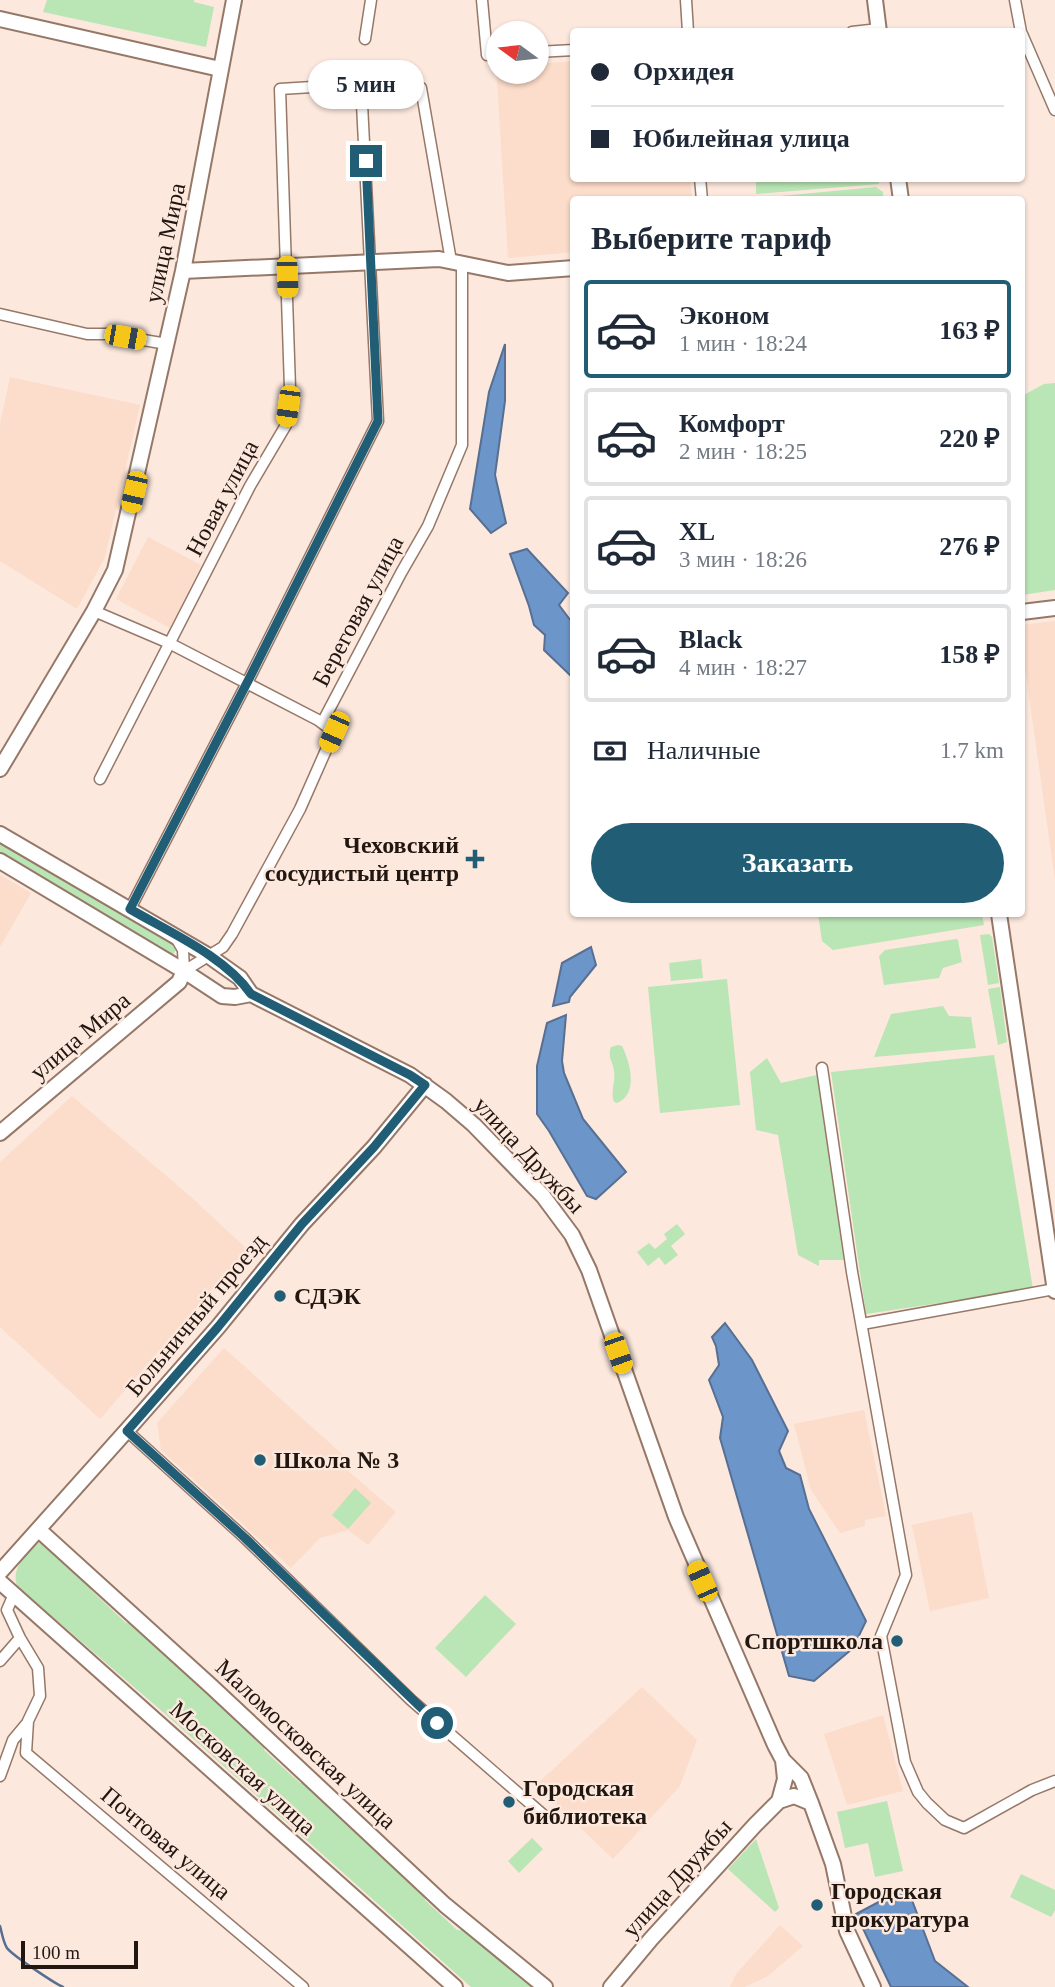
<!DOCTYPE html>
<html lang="ru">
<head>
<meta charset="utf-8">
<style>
  body { margin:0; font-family:"Times New Roman",serif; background:#f2f2f3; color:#1f2937; height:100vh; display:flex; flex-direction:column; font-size:26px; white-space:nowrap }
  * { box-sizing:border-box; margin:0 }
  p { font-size:23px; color:#747a83 }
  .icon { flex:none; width:38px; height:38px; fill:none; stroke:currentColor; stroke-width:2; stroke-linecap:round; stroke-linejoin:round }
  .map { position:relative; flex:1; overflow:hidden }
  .panel { position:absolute; left:570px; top:196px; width:455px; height:721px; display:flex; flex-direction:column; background:#fff; border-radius:7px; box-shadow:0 2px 5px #0004 }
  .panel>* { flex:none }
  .banner { position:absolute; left:570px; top:28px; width:455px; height:154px; border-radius:7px; box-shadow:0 2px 5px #0004; display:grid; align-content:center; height:154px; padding:0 21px; background:#fff }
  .needle { width:46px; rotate:285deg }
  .fabs { position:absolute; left:486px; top:21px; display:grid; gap:14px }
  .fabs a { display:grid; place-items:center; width:63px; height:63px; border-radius:50%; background:#fff; box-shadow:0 2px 5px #0004; font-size:35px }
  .scale { position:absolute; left:21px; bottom:18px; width:117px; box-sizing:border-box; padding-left:7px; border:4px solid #211610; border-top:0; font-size:19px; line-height:24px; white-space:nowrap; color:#211610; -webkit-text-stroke:5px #fce8dd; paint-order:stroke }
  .end { position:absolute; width:32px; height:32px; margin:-16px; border:9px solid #215e75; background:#fff; box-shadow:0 0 0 4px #fff }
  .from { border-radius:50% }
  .bubble { position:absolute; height:49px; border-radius:24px; background:#fff; box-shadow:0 2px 5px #0004; font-size:23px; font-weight:800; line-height:49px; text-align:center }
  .car { position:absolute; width:21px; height:42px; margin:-21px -10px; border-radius:9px; box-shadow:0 0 5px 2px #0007; background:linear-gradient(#f5c518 24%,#345 0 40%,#f5c518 0 76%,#345 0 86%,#f5c518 0) }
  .banner b { display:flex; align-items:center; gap:24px; height:66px; font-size:26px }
  .banner b+b { border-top:2px solid #e0e1e3 }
  .banner i { width:18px; height:18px; background:#1f2937 }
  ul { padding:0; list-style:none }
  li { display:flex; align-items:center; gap:21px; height:98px; margin:0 14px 10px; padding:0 7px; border:4px solid #e0e1e3; border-radius:7px }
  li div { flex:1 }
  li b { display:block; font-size:26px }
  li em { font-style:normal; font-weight:800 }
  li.on { border-color:#215e75 }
  li>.icon { width:63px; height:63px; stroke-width:1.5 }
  h2 { padding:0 21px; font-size:32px; line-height:84px }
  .pay { display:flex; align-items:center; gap:18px; height:77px; padding:0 21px; font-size:26px }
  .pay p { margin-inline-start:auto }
  .cta { display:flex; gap:14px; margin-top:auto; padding:14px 21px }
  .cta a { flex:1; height:80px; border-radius:42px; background:#215e75; color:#fff; font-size:28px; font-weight:800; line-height:80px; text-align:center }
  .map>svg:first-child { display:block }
  .built { fill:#fcdcca }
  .green { fill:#bae5b5 }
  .water { fill:#6c95c9; stroke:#566f92; stroke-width:2 }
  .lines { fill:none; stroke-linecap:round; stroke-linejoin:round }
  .stream { stroke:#566f92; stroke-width:2.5 }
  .street-casing { stroke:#967868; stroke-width:13 }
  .secondary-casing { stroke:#967868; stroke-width:18 }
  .primary-casing { stroke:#967868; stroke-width:18 }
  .street { stroke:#fff; stroke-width:10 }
  .secondary { stroke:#fff; stroke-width:14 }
  .primary { stroke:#fff; stroke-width:14 }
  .route { stroke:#215e75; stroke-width:9 }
  .poi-dot { fill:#215e75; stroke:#fce8dd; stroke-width:2.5 }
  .labels { text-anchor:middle; stroke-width:5; stroke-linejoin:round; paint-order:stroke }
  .street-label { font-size:24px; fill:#211610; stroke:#fce8dd }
  .poi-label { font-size:24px; font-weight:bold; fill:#211610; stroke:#fce8dd; text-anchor:start }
</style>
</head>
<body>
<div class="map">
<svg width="1055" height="1987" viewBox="0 0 1055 1987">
  <rect width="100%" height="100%" fill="#fce8dd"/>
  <!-- built -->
  <path class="built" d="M574,61V178L690,179L692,199L574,200V252L508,258L496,66H499V72H537V64Z
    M10,377L140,405L105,557L77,609L0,561V424Z
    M148,537L201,565L170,628L116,599Z
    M1055,621V880L1022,647V625Z
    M0,875L31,893L0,947Z
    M72,1096L190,1196L247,1249L100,1419L0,1327V1162Z
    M224,1348L353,1464L348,1471L396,1512L368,1545L348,1530L320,1538L291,1568L161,1450L157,1423Z
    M864,1410L886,1516L865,1520V1526L840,1533L811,1490L794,1424Z
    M972,1512L989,1598L930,1611L912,1525Z
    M642,1687L697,1740L680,1786L613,1859L536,1785Z
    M883,1715L903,1791L847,1805L824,1734Z
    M780,1925L803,1946L768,1976L745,1987H730L736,1974Z"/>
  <!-- green -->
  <path class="green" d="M47,0H194V2L214,7L206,47L43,12Z
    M878,178L879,184L756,194V179Z
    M876,187L883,192V199H749Z
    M1055,383V590L1022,595V396L1044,384Z
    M0,838L175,944L177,948L173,955L167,954L0,855Z
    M818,914H982L984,925L833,950L822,941Z
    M989,934L992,937L999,983L988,985L980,935Z
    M956,939L958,940L962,962L943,968L939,978L884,985L879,956L885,950Z
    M701,959L703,978L671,981L669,963Z
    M727,979L740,1105L660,1113L648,987Z
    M1000,987L1007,1042L998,1045L988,989Z
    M943,1006L949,1016L971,1017L976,1048L874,1057L891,1014Z
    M618,1045L622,1046C630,1062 639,1094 617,1103L614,1102C610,1091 616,1082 614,1071C613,1061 607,1057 611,1047Z
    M994,1055L1033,1289L866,1314L831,1072Z
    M767,1058L781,1083L817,1075L844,1260H819V1266L798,1255L778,1135L756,1130L750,1072Z
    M677,1224L685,1234L671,1246L678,1255L665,1265L659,1257L648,1266L637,1252L649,1243L655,1249L667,1239L664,1234Z
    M355,1488L371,1503L348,1529L332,1515Z
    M42,1541L91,1582V1590L126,1623L134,1621L265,1743L264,1750L300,1783L308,1782L423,1891L425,1900L457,1930H466L533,1985L531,1987H471L171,1719L18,1587C9,1571 27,1550 42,1541Z
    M485,1595L516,1624L466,1677L435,1648Z
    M887,1801L903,1871L875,1877L868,1843L845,1848L837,1812Z
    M532,1838L543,1849L519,1873L508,1861Z
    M756,1839L779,1908L775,1912L728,1869Z
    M1021,1874L1055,1890V1910L1051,1917L1010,1897Z"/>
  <!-- water -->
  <path class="water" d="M505,344V401L495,475L506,523L491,533L470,509L489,392Z
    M527,549L568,593L559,605L574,625V679L544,650L545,635L534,625L529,606L510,554Z
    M591,947L596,965L570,997L569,1002L553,1006L562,963Z
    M566,1015L562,1061L564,1073L583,1119L626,1172L596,1199L587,1196L549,1131L537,1114V1066L547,1023Z
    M725,1323L752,1360L788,1431L779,1451L786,1468L800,1475L809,1509L866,1621L853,1648L814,1681L789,1676L720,1438L723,1417L709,1380L719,1365L716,1346L712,1337Z
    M907,1887L935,1961L968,1987H891L856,1914Z"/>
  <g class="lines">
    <!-- stream -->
    <path class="stream" d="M0,1926C2,1933 3,1942 7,1948C12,1955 54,1983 63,1987"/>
    <!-- street casing -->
    <g class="street-casing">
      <path id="street" d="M482,0L487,55L499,54
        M686,0L688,32
        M1015,0L1021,32
        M852,32L879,29
        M1022,34L1055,110
        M365,39L371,0
        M537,52L574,50
        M700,178L702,200
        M0,314L87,334H108L167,344
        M94,611L169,643L318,720L334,732L300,809L232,934L223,947L184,971
        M322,723L401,573L428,526L462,445V264
        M100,779L250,486L286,425L290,388L280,89L361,84L421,88L451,261
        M130,909L250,677L378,421L361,84
        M176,938L183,950L184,971
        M822,1068L852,1272L906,1575L881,1636L905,1762L918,1792L927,1803L945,1820L964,1828L1032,1790L1055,1781
        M862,1324L1055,1289
        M127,1431L245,1538L411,1700L548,1819
        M14,1594L7,1610L20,1638L38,1668L40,1696L28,1721L26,1753L303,1987
        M0,1661L20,1638
        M0,1776L13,1740L28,1722"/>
    </g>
    <!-- secondary casing -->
    <g class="secondary-casing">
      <path id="secondary" d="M875,0L879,32
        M0,19L220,69
        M898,178L901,200
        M183,271L439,259L508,273L574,268
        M1022,612L1055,608
        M0,769L94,611L115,570L183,271L234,0
        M0,834L209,956L240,978L251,994L410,1075L446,1101L474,1125L543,1196L572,1235L589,1270L676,1517L775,1745L783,1760L801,1778L811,1803L833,1864L847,1931L873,1987
        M0,861L184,971L222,996L235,997L251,994
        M999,914L1055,1291
        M0,1133L179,982L184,971
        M39,1530L212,1687L445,1905L545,1987
        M0,1572L137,1419L218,1327L302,1224L374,1147L425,1085
        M779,1801L785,1779L783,1760
        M611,1987L651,1939L755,1825L779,1801L794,1796L811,1803"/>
    </g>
    <!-- primary casing -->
    <g class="primary-casing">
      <path id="primary" d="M0,1582L455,1987"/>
    </g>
    <!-- street -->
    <use href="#street" class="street"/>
    <!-- secondary -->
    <use href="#secondary" class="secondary"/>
    <!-- primary -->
    <use href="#primary" class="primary"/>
  </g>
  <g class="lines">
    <!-- route -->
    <path class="route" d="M366,161L378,421L250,677L130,909C169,932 226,957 251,994L410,1075L425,1085L374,1147L302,1224L218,1327L127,1431L245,1538L437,1723"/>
  </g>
  <!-- markers -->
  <g class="poi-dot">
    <path d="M471.5 848.5h7v7h7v7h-7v7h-7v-7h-7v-7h7z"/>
    <circle cx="280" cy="1296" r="7"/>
    <circle cx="260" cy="1460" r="7"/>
    <circle cx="897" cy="1641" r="7"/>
    <circle cx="509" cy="1802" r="7"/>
    <circle cx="817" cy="1905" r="7"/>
  </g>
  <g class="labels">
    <!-- street labels -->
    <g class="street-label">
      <text transform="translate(165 243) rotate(-78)" y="8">улица Мира</text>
      <text transform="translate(222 498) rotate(-62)" y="8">Новая улица</text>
      <text transform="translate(358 611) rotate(-62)" y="8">Береговая улица</text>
      <text transform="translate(80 1036) rotate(-40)" y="8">улица Мира</text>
      <text transform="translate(529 1155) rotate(47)" y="8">улица Дружбы</text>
      <text transform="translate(196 1315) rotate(-50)" y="8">Больничный проезд</text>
      <text transform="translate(306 1744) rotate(43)" y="8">Маломосковская улица</text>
      <text transform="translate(243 1768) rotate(42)" y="8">Московская улица</text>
      <text transform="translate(166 1843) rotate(40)" y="8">Почтовая улица</text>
      <text transform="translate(677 1878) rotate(-48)" y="8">улица Дружбы</text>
    </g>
    <!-- poi labels -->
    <g class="poi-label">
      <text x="459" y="853" text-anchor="end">Чеховский<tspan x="459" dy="28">сосудистый центр</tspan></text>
      <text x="294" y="1304">СДЭК</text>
      <text x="274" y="1468">Школа № 3</text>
      <text x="883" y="1649" text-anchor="end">Спортшкола</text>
      <text x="523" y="1796">Городская<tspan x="523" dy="28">библиотека</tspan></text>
      <text x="831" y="1899">Городская<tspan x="831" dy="28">прокуратура</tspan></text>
    </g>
  </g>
</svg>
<div class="fabs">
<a><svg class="needle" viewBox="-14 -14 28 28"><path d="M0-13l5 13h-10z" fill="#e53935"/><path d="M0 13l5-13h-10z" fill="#747a83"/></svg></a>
</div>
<div class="scale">100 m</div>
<i class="end from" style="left:437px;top:1723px"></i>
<i class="end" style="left:366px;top:161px"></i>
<div class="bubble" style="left:308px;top:60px;width:116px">5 мин</div>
<i class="car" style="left:287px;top:277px;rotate:178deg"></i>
<i class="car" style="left:125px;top:337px;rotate:100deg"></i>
<i class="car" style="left:288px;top:406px;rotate:188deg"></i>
<i class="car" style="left:134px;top:492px;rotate:193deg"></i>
<i class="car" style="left:334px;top:732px;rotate:204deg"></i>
<i class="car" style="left:618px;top:1353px;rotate:161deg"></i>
<i class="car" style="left:702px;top:1581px;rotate:336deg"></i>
<div class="banner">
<b><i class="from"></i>Орхидея</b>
<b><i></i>Юбилейная улица</b>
</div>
<section class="panel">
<h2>Выберите тариф</h2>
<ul>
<li class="on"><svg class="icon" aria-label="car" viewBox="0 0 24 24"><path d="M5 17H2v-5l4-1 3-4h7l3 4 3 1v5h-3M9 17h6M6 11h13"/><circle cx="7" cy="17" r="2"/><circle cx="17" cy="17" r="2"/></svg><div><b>Эконом</b><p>1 мин · 18:24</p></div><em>163 ₽</em></li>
<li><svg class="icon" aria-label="car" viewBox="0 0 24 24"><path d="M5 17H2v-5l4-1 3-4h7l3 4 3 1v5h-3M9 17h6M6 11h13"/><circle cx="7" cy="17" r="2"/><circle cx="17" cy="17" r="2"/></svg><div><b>Комфорт</b><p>2 мин · 18:25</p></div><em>220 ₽</em></li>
<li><svg class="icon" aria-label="car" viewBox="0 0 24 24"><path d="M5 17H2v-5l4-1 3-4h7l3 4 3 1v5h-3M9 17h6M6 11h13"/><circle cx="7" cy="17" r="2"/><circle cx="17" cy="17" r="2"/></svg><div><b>XL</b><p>3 мин · 18:26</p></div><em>276 ₽</em></li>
<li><svg class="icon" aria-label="car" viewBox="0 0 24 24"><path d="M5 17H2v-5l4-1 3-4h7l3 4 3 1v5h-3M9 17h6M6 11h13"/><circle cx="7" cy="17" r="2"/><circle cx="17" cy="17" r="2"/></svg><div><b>Black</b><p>4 мин · 18:27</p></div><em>158 ₽</em></li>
</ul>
<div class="pay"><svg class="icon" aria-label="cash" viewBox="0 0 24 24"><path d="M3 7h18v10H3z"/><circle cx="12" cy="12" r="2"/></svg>Наличные<p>1.7 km</p></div>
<div class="cta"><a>Заказать</a></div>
</section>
</div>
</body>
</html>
